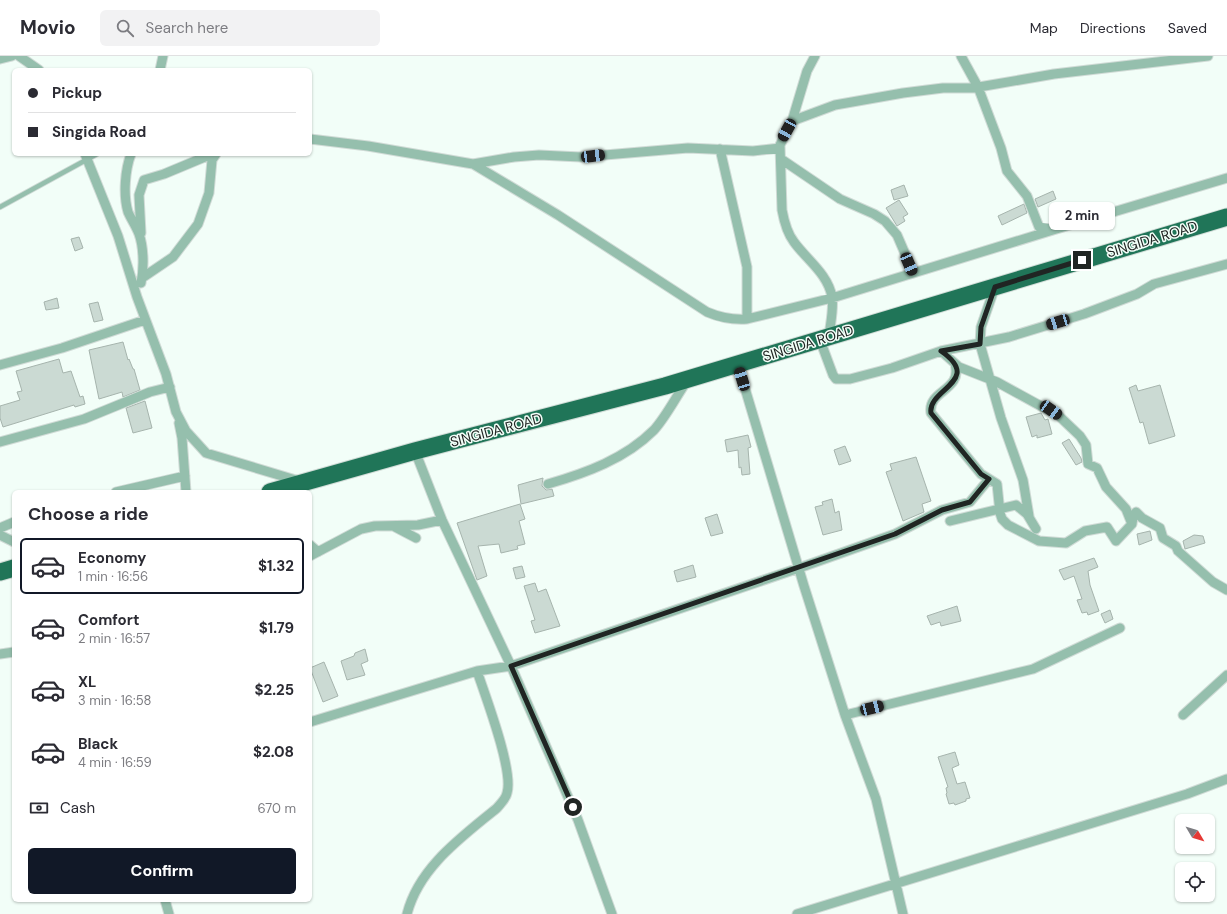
<!DOCTYPE html>
<html lang="en">
<head>
<meta charset="utf-8">
<style>
  body { margin:0; font-family:"DM Sans",sans-serif; background:#f2f2f3; color:#2b2b33; height:100vh; display:flex; flex-direction:column; font-size:15px; white-space:nowrap }
  * { box-sizing:border-box; margin:0 }
  p { font-size:13px; color:#7c7c81 }
  .icon { flex:none; width:22px; height:22px; fill:none; stroke:currentColor; stroke-width:2; stroke-linecap:round; stroke-linejoin:round }
  .map { position:relative; flex:1; overflow:hidden }
  .details { position:absolute; left:12px; top:434px; width:300px; height:412px; display:flex; flex-direction:column; background:#fff; border-radius:6px; box-shadow:0 1px 3px #0004 }
  .details>* { flex:none }
  .banner { position:absolute; left:12px; top:12px; width:300px; height:88px; border-radius:6px; box-shadow:0 1px 3px #0004; display:grid; align-content:center; height:88px; padding:0 16px; background:#fff }
  .needle { width:26px; rotate:128deg }
  .controls { position:absolute; left:1175px; top:758px; display:grid; gap:8px }
  .controls a { display:grid; place-items:center; width:40px; height:40px; border-radius:6px; background:#fff; box-shadow:0 1px 3px #0004; font-size:20px }
  .end { position:absolute; width:18px; height:18px; margin:-9px; border:5px solid #202523; background:#fff; box-shadow:0 0 0 2px #fff }
  .from { border-radius:50% }
  .bubble { position:absolute; height:28px; border-radius:6px; background:#fff; box-shadow:0 1px 3px #0004; font-size:13px; font-weight:700; line-height:28px; text-align:center }
  .car { position:absolute; width:12px; height:24px; margin:-12px -6px; border-radius:5px; box-shadow:0 0 3px 1px #0007; background:linear-gradient(#222 24%,#8ab4d8 0 40%,#222 0 76%,#8ab4d8 0 86%,#222 0) }
  .banner b { display:flex; align-items:center; gap:14px; height:38px; font-size:15px }
  .banner b+b { border-top:1px solid #e1e1e2 }
  .banner i { width:10px; height:10px; background:#2b2b33 }
  ul { padding:0; list-style:none }
  li { display:flex; align-items:center; gap:12px; height:56px; margin:0 8px 6px; padding:0 8px; border:2px solid transparent; border-radius:6px }
  li div { flex:1 }
  li b { display:block; font-size:15px }
  li em { font-style:normal; font-weight:700 }
  li.current { border-color:#111827 }
  li>.icon { width:36px; height:36px; stroke-width:1.5 }
  h2 { padding:0 16px; font-size:18px; line-height:48px }
  .pay { display:flex; align-items:center; gap:10px; height:44px; padding:0 16px; font-size:15px }
  .pay p { margin-inline-start:auto }
  .primary-button { display:flex; gap:8px; margin-top:auto; padding:8px 16px }
  .primary-button a { flex:1; height:46px; border-radius:6px; background:#111827; color:#fff; font-size:16px; font-weight:700; line-height:46px; text-align:center }
  header { display:flex; align-items:center; gap:24px; box-sizing:border-box; height:56px; padding:0 20px; background:#fff; border-bottom:1px solid #e1e1e2 }
  header strong { font-size:19px }
  nav { display:flex; gap:22px; margin-inline-start:auto; font-size:14px }
  .search { width:280px; height:36px; background:#f2f2f3; display:flex; align-items:center; gap:10px; box-sizing:border-box; padding:0 14px; border-radius:6px; color:#7c7c81; font-size:15px }
  .map>svg:first-child { display:block }
  .building { fill:#cbdad3; stroke:#a6b4ad }
  .lines { fill:none; stroke-linecap:round; stroke-linejoin:round }
  .lane-casing { stroke:#d0dbd6; stroke-width:6 }
  .street-casing { stroke:#d0dbd6; stroke-width:11 }
  .highway-casing { stroke:#d0dbd6; stroke-width:19 }
  .lane { stroke:#95bfad; stroke-width:4.5 }
  .street { stroke:#95bfad; stroke-width:9 }
  .highway { stroke:#207558; stroke-width:17 }
  .route { stroke:#202523; stroke-width:5 }
  .labels { text-anchor:middle; stroke-width:3; stroke-linejoin:round; paint-order:stroke }
  .street-label { font-size:14px; fill:#202523; stroke:#f2fef8 }
</style>
</head>
<body>
<header>
<strong>Movio</strong>
<div class="search"><svg class="icon" aria-label="search" viewBox="0 0 24 24"><circle cx="10" cy="10" r="6"/><path d="M15 15l6 6"/></svg>Search here</div>
<nav><a>Map</a><a>Directions</a><a>Saved</a></nav>
</header>
<div class="map">
<svg width="1227" height="858" viewBox="0 0 1227 858">
  <rect width="100%" height="100%" fill="#f2fef8"/>
  <!-- building -->
  <path class="building" d="M904,129L908,140L894,144L891,134Z
    M1053,135L1056,143L1038,151L1035,143Z
    M899,144L908,158L903,161L905,165L897,170L886,152Z
    M1024,148L1027,157L1002,169L998,160Z
    M79,181L83,192L75,195L71,183Z
    M57,242L59,252L46,254L44,246Z
    M98,246L103,264L94,266L89,248Z
    M123,286L128,304L129,303L133,313H134L140,334L123,341L122,336L99,343L89,294Z
    M59,303L63,317L71,315L80,341L83,340L85,348L75,351L74,349L3,371L0,362V350L20,344L17,336L22,335L16,315Z
    M1136,329L1138,335L1160,329L1175,380L1149,388L1143,366L1140,367L1129,332Z
    M145,345L152,372L133,377L126,352Z
    M1041,357L1045,364L1048,363L1052,378L1037,382V379L1032,381L1026,361Z
    M748,379L751,391L748,392L750,418L742,419L741,411L739,412L738,394L727,396L725,384Z
    M1069,383L1081,402L1082,406L1076,409L1062,387Z
    M845,390L851,405L839,409L834,394Z
    M916,401L931,445L922,448L924,456L903,465L886,416L892,414L890,408Z
    M543,422L542,430L546,434L552,433L554,440L521,448L518,429Z
    M832,443L835,457L839,455L842,474L823,479L815,451L823,449L822,446Z
    M520,448L525,463L519,465L525,488L517,490L518,493L501,497L499,488L478,490L487,520L477,524L457,467Z
    M717,458L723,477L711,480L705,462Z
    M1150,475L1152,484L1139,489L1137,478Z
    M1194,479L1203,480L1205,487L1185,493L1183,485Z
    M1094,502L1098,511L1088,515L1090,529L1099,555L1088,559L1087,556L1082,557L1077,544L1082,543L1074,520L1064,524L1059,514Z
    M693,509L696,521L677,526L674,515Z
    M522,510L525,521L516,523L513,512Z
    M535,527L538,536L546,533L560,570L535,577L531,565L535,564L524,530Z
    M957,550L961,565L941,570L940,566L931,569L927,560Z
    M1110,554L1113,563L1105,567L1101,558Z
    M365,593L368,605L361,608L365,619L347,624L341,605L354,600L355,597Z
    M324,606L338,640L323,646L310,612Z
    M955,696L959,709L952,712L957,728L965,726L970,742L966,743V745L955,749L954,747L949,748L946,738L947,737L946,732L948,731L938,701Z"/>
  <g class="lines">
    <!-- lane casing -->
    <g class="lane-casing">
      <path id="lane" d="M0,151L97,98"/>
    </g>
    <!-- street casing -->
    <g class="street-casing">
      <path id="street" d="M19,0L39,14
        M815,0L807,15L792,65L780,89L782,154C784,165 787,177 794,186C807,204 828,218 832,241C834,253 830,269 829,281
        M961,0L978,31L1001,92L1007,115L1027,140L1039,171L1050,173
        M0,3L12,0
        M160,14L163,0
        M792,65L835,49L903,37L943,32H973L1054,18L1208,0
        M310,83L368,90L473,108L514,101L539,99L581,101L688,92L753,95L780,92
        M720,93L747,211V263
        M85,98L118,180L137,241L166,318L176,356L186,375L206,397L299,425
        M131,98C125,114 123,139 128,156C131,163 136,170 139,178C144,192 144,213 141,227
        M781,103L840,143L874,158L885,165L897,179L913,216
        M473,108L558,159L707,256C721,262 732,264 747,263L832,242L1053,174L1227,122
        M141,177L139,139L144,124L164,118L212,98
        M142,222L173,201L198,168L209,137L212,104L216,98
        M995,231L981,271L980,288L1001,362L1023,424L1029,460
        M820,284L833,319L836,323H850L892,312L941,295L1009,281L1084,258L1137,238L1154,228L1227,208
        M941,295L959,311L997,326L1059,360L1080,380L1086,389L1088,408L1097,412L1106,431L1126,453L1132,468L1133,461L1136,456L1142,462L1160,472L1163,482L1176,490L1178,495L1213,526L1227,534
        M955,308C963,335 927,334 931,357L981,418L997,428L1000,457L1002,463L1008,469L1039,485L1066,487L1085,475L1107,471L1116,485L1132,468
        M0,309L62,292L145,264
        M738,309L804,530L845,659L876,743L903,858
        M179,367L182,382L186,436
        M0,386L84,363L150,336L170,331
        M415,395L442,464L511,610L578,764L612,858
        M548,428C586,417 625,403 654,374C666,361 677,339 687,325
        M116,436L185,420
        M950,465L1016,449L1027,458L1036,473
        M395,471L416,482
        M0,472L14,466
        M0,479L14,486
        M310,489L318,496
        M310,500L361,473L375,470L418,469L442,464
        M0,598L14,596
        M845,659L1033,613L1120,572
        M1183,659L1227,619
        M310,666L477,615L511,610L799,512L895,478L942,454L970,446L989,423
        M165,844L169,858
        M407,858C419,811 462,781 497,752C501,747 506,743 507,737C514,715 485,639 477,615
        M797,858L1187,738L1227,723"/>
    </g>
    <!-- highway casing -->
    <g class="highway-casing">
      <path id="highway" d="M270,436L415,395L665,330L1227,161
        M0,516L14,512"/>
    </g>
    <!-- lane -->
    <use href="#lane" class="lane"/>
    <!-- street -->
    <use href="#street" class="street"/>
    <!-- highway -->
    <use href="#highway" class="highway"/>
  </g>
  <g class="lines">
    <!-- route -->
    <path class="route" d="M573,751L511,610L895,478L942,454L970,446L989,423L981,418L931,357C927,333 984,325 941,295L980,288L981,271L995,231L1082,204"/>
  </g>
  <g class="labels">
    <!-- street labels -->
    <g class="street-label">
      <text transform="translate(1152 183) rotate(-17)" y="5">SINGIDA ROAD</text>
      <text transform="translate(808 287) rotate(-17)" y="5">SINGIDA ROAD</text>
      <text transform="translate(496 374) rotate(-15)" y="5">SINGIDA ROAD</text>
    </g>
  </g>
</svg>
<div class="controls">
<a><svg class="needle" viewBox="-14 -14 28 28"><path d="M0-13l5 13h-10z" fill="#e53935"/><path d="M0 13l5-13h-10z" fill="#7c7c81"/></svg></a>
<a><svg class="icon" aria-label="locate" viewBox="0 0 24 24"><circle cx="12" cy="12" r="6"/><path d="M12 2v4M12 18v4M2 12h4M18 12h4"/></svg></a>
</div>
<i class="end from" style="left:573px;top:751px"></i>
<i class="end" style="left:1082px;top:204px"></i>
<div class="bubble" style="left:1049px;top:146px;width:66px">2 min</div>
<i class="car" style="left:787px;top:74px;rotate:209deg"></i>
<i class="car" style="left:593px;top:100px;rotate:83deg"></i>
<i class="car" style="left:909px;top:208px;rotate:157deg"></i>
<i class="car" style="left:1058px;top:266px;rotate:253deg"></i>
<i class="car" style="left:742px;top:323px;rotate:343deg"></i>
<i class="car" style="left:1051px;top:354px;rotate:125deg"></i>
<i class="car" style="left:872px;top:652px;rotate:76deg"></i>
<div class="banner">
<b><i class="from"></i>Pickup</b>
<b><i></i>Singida Road</b>
</div>
<section class="details">
<h2>Choose a ride</h2>
<ul>
<li class="current"><svg class="icon" aria-label="car" viewBox="0 0 24 24"><path d="M5 17H2v-5l4-1 3-4h7l3 4 3 1v5h-3M9 17h6M6 11h13"/><circle cx="7" cy="17" r="2"/><circle cx="17" cy="17" r="2"/></svg><div><b>Economy</b><p>1 min · 16:56</p></div><em>$1.32</em></li>
<li><svg class="icon" aria-label="car" viewBox="0 0 24 24"><path d="M5 17H2v-5l4-1 3-4h7l3 4 3 1v5h-3M9 17h6M6 11h13"/><circle cx="7" cy="17" r="2"/><circle cx="17" cy="17" r="2"/></svg><div><b>Comfort</b><p>2 min · 16:57</p></div><em>$1.79</em></li>
<li><svg class="icon" aria-label="car" viewBox="0 0 24 24"><path d="M5 17H2v-5l4-1 3-4h7l3 4 3 1v5h-3M9 17h6M6 11h13"/><circle cx="7" cy="17" r="2"/><circle cx="17" cy="17" r="2"/></svg><div><b>XL</b><p>3 min · 16:58</p></div><em>$2.25</em></li>
<li><svg class="icon" aria-label="car" viewBox="0 0 24 24"><path d="M5 17H2v-5l4-1 3-4h7l3 4 3 1v5h-3M9 17h6M6 11h13"/><circle cx="7" cy="17" r="2"/><circle cx="17" cy="17" r="2"/></svg><div><b>Black</b><p>4 min · 16:59</p></div><em>$2.08</em></li>
</ul>
<div class="pay"><svg class="icon" aria-label="cash" viewBox="0 0 24 24"><path d="M3 7h18v10H3z"/><circle cx="12" cy="12" r="2"/></svg>Cash<p>670 m</p></div>
<div class="primary-button"><a>Confirm</a></div>
</section>
</div>
</body>
</html>
